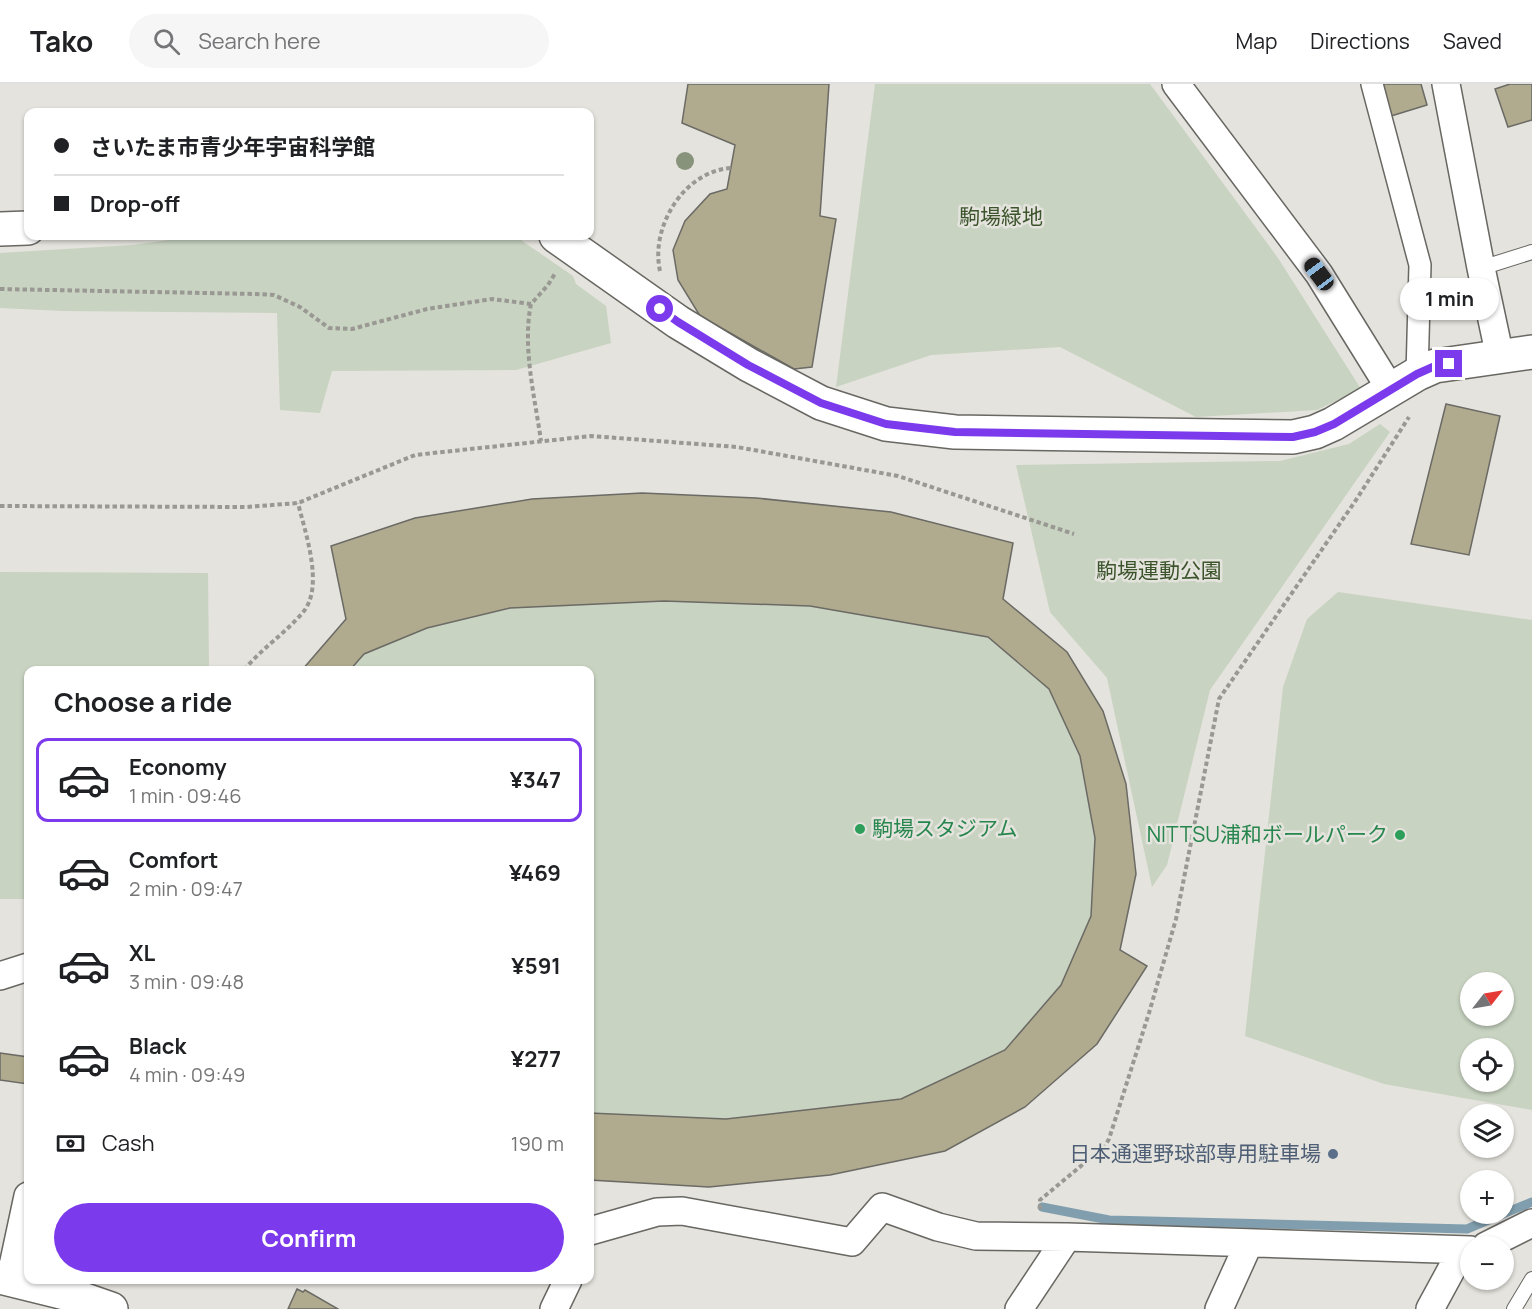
<!DOCTYPE html>
<html lang="en">
<head>
<meta charset="utf-8">
<style>
  body { margin:0; font-family:Manrope,"Noto Sans JP",sans-serif; background:#f6f6f6; color:#202124; height:100vh; display:flex; flex-direction:column; font-size:22px; white-space:nowrap }
  * { box-sizing:border-box; margin:0 }
  p { font-size:20px; color:#757577 }
  .icon { flex:none; width:33px; height:33px; fill:none; stroke:currentColor; stroke-width:2; stroke-linecap:round; stroke-linejoin:round }
  .map { position:relative; flex:1; overflow:hidden }
  .drawer { position:absolute; left:24px; top:582px; width:570px; height:618px; display:flex; flex-direction:column; background:#fff; border-radius:12px; box-shadow:0 2px 4px #0004 }
  .drawer>* { flex:none }
  .banner { position:absolute; left:24px; top:24px; width:570px; height:132px; border-radius:12px; box-shadow:0 2px 4px #0004; display:grid; align-content:center; height:132px; padding:0 30px; background:#fff }
  .needle { width:39px; rotate:59deg }
  .tools { position:absolute; left:1460px; top:888px; display:grid; gap:12px }
  .tools a { display:grid; place-items:center; width:54px; height:54px; border-radius:50%; background:#fff; box-shadow:0 2px 4px #0004; font-size:30px }
  .end { position:absolute; width:27px; height:27px; margin:-14px; border:8px solid #7c3aed; background:#fff; box-shadow:0 0 0 3px #fff }
  .from { border-radius:50% }
  .bubble { position:absolute; height:42px; border-radius:21px; background:#fff; box-shadow:0 2px 4px #0004; font-size:20px; font-weight:700; line-height:42px; text-align:center }
  .car { position:absolute; width:18px; height:36px; margin:-18px -9px; border-radius:8px; box-shadow:0 0 4px 2px #0007; background:linear-gradient(#222 24%,#8ab4d8 0 40%,#222 0 76%,#8ab4d8 0 86%,#222 0) }
  .banner b { display:flex; align-items:center; gap:21px; height:57px; font-size:22px }
  .banner b+b { border-top:2px solid #e0e0e0 }
  .banner i { width:15px; height:15px; background:#202124 }
  ul { padding:0; list-style:none }
  li { display:flex; align-items:center; gap:18px; height:84px; margin:0 12px 9px; padding:0 18px; border:3px solid transparent; border-radius:12px }
  li div { flex:1 }
  li b { display:block; font-size:22px }
  li em { font-style:normal; font-weight:700 }
  li.on { border-color:#7c3aed }
  li>.icon { width:54px; height:54px; stroke-width:1.5 }
  h2 { padding:0 30px; font-size:27px; line-height:72px }
  .pay { display:flex; align-items:center; gap:15px; height:66px; padding:0 30px; font-size:22px }
  .pay p { margin-inline-start:auto }
  .button { display:flex; gap:12px; margin-top:auto; padding:12px 30px }
  .button a { flex:1; height:69px; border-radius:36px; background:#7c3aed; color:#fff; font-size:24px; font-weight:700; line-height:69px; text-align:center }
  header { display:flex; align-items:center; gap:36px; box-sizing:border-box; height:84px; padding:0 30px; background:#fff; border-bottom:2px solid #e0e0e0 }
  header strong { font-size:28px }
  nav { display:flex; gap:33px; margin-inline-start:auto; font-size:21px }
  .search { width:420px; height:54px; background:#f6f6f6; display:flex; align-items:center; gap:15px; box-sizing:border-box; padding:0 21px; border-radius:33px; color:#757577; font-size:22px }
  .map>svg:first-child { display:block }
  .green { fill:#c8d3c1; fill-rule:evenodd }
  .lines { fill:none; stroke-linecap:round; stroke-linejoin:round }
  .stream { stroke:#809ead; stroke-width:9 }
  .building { fill:#b0ab8e; stroke:#6b6a65; stroke-width:1.5 }
  .service-casing { stroke:#686762; stroke-width:16 }
  .pedestrian-casing { stroke:#686762; stroke-width:24 }
  .minor-casing { stroke:#686762; stroke-width:30 }
  .tertiary-casing { stroke:#686762; stroke-width:36 }
  .trunk-casing { stroke:#686762; stroke-width:36 }
  .path { stroke:#999893; stroke-width:4; stroke-dasharray:4.5 3; stroke-linecap:butt }
  .service { stroke:#fff; stroke-width:14 }
  .pedestrian { stroke:#fff; stroke-width:21 }
  .minor { stroke:#fff; stroke-width:27 }
  .tertiary { stroke:#fff; stroke-width:33 }
  .trunk { stroke:#fff; stroke-width:33 }
  .tree { fill:#87947b }
  .route { stroke:#7c3aed; stroke-width:8 }
  .leisure-dot { fill:#2e9e5b; stroke:#e4e3dd; stroke-width:2 }
  .service-dot { fill:#5c6f8a; stroke:#e4e3dd; stroke-width:2 }
  .labels { text-anchor:middle; stroke-width:5; stroke-linejoin:round; paint-order:stroke }
  .park-label { font-size:21px; fill:#3b542b; stroke:#e4e3dd }
  .leisure-label { font-size:21px; fill:#27864d; stroke:#e4e3dd; text-anchor:start }
  .service-label { font-size:21px; fill:#4e5e75; stroke:#e4e3dd; text-anchor:end }
</style>
</head>
<body>
<header>
<strong>Tako</strong>
<div class="search"><svg class="icon" aria-label="search" viewBox="0 0 24 24"><circle cx="10" cy="10" r="6"/><path d="M15 15l6 6"/></svg>Search here</div>
<nav><a>Map</a><a>Directions</a><a>Saved</a></nav>
</header>
<div class="map">
<svg width="1532" height="1225" viewBox="0 0 1532 1225">
  <rect width="100%" height="100%" fill="#e4e3dd"/>
  <!-- green -->
  <path class="green" d="M875,0H1150L1278,174L1361,305L1317,326L1196,333L1060,263L931,271L836,303Z
    M199,152H515L573,192L576,200L606,222L611,259L516,286L332,287L320,329L280,326L277,229L64,227L0,224V169L132,161Z
    M1380,340L1390,348L1210,606L1167,781L1152,803L1107,594L1050,528L1016,381L1280,377L1349,360Z
    M642,409L756,414L891,428L1013,459L1003,515L1067,568L1103,627L1126,700L1136,790L1120,866L1147,882L1097,960L1025,1023L945,1067L830,1091L709,1103L590,1096V586H302L346,535L331,462L415,434L532,415Z
    M0,488L208,489L209,586H28V815H0Z
    M1338,508L1532,536V1026L1384,1000L1245,952L1283,603L1307,535ZM1503,898V932H1470V898ZM1503,964V998H1470V964Z"/>
  <g class="lines">
    <!-- stream -->
    <path class="stream" d="M1042,1123L1109,1136L1467,1145L1532,1118"/>
  </g>
  <!-- building -->
  <path class="building" d="M688,0H829L820,132L836,135L812,283L794,285L700,232L678,196L673,166L685,137L710,110L727,105L735,61L682,39Z
    M1382,0H1421L1427,21L1391,32Z
    M1510,0H1532V36L1508,43L1495,5Z
    M1446,320L1500,332L1469,471L1411,460Z
    M642,409L756,414L891,428L1013,459L1003,515L1067,568L1103,627L1126,700L1136,790L1120,866L1147,882L1097,960L1025,1023L945,1067L830,1091L709,1103L590,1096V1029L726,1035L901,1015L1005,966L1061,901L1091,832L1095,754L1080,672L1049,605L988,553L810,522L664,517L510,524L427,544L364,570L350,586H302L346,535L331,462L415,434L532,415Z
    M0,969L28,973V1000L0,996Z
    M297,1205L303,1208L305,1206L338,1225H288Z"/>
  <g class="lines">
    <!-- service casing -->
    <g class="service-casing">
      <path id="service" d="M1481,184L1532,168
        M1514,1225L1532,1195"/>
    </g>
    <!-- pedestrian casing -->
    <g class="pedestrian-casing">
      <path id="pedestrian" d="M1372,0L1420,181L1417,290"/>
    </g>
    <!-- minor casing -->
    <g class="minor-casing">
      <path id="minor" d="M1176,0L1319,190L1391,306
        M1446,0L1481,184L1500,273
        M0,892L28,883
        M590,1147L657,1128L682,1127L852,1158L882,1123L938,1143L976,1152L1067,1153
        M1486,1162L1532,1139
        M10,1196L28,1112
        M554,1225L568,1196
        M1019,1225L1067,1153L1470,1166
        M1219,1225L1249,1159
        M1430,1225L1462,1166"/>
    </g>
    <!-- tertiary casing -->
    <g class="tertiary-casing">
      <path id="tertiary" d="M0,145L28,144
        M556,152L678,238L749,281L821,319L886,340L955,348L1293,353L1315,348L1333,340L1417,290L1435,282L1532,268"/>
    </g>
    <!-- trunk casing -->
    <g class="trunk-casing">
      <path id="trunk" d="M0,1193L65,1209L111,1225"/>
    </g>
    <!-- path -->
    <path class="path" d="M660,187C650,143 684,87 731,84
      M0,205L256,210L274,211L300,223L329,244L352,245L427,225L492,215L531,220L548,201L556,188
      M531,220C522,263 535,314 541,357
      M0,422L246,423L298,419L415,371L591,352L737,363L898,392L1074,450
      M244,586C261,565 286,549 304,527C324,501 305,448 298,419
      M1040,1125V1116L1105,1062L1109,1055L1149,929L1176,835L1219,615L1356,416L1409,333"/>
    <!-- service -->
    <use href="#service" class="service"/>
    <!-- pedestrian -->
    <use href="#pedestrian" class="pedestrian"/>
    <!-- minor -->
    <use href="#minor" class="minor"/>
    <!-- tertiary -->
    <use href="#tertiary" class="tertiary"/>
    <!-- trunk -->
    <use href="#trunk" class="trunk"/>
  </g>
  <!-- trees -->
  <circle class="tree" cx="685" cy="77" r="9"/>
  <g class="lines">
    <!-- route -->
    <path class="route" d="M660,225L678,238L748,281L821,319L886,340L955,348L1293,353L1315,348L1334,340L1417,290L1435,282L1449,280"/>
  </g>
  <!-- markers -->
  <g class="leisure-dot">
    <circle cx="860" cy="745" r="6"/>
    <circle cx="1400" cy="751" r="6"/>
  </g>
  <circle class="service-dot" cx="1333" cy="1070" r="6"/>
  <g class="labels">
    <!-- park labels -->
    <g class="park-label">
      <text x="1001" y="140">駒場緑地</text>
      <text x="1159" y="494">駒場運動公園</text>
    </g>
    <!-- leisure labels -->
    <g class="leisure-label">
      <text x="872" y="752">駒場スタジアム</text>
      <text x="1388" y="758" text-anchor="end">NITTSU浦和ボールパーク</text>
    </g>
    <!-- service labels -->
    <g class="service-label">
      <text x="1321" y="1077">日本通運野球部専用駐車場</text>
    </g>
  </g>
</svg>
<div class="tools">
<a><svg class="needle" viewBox="-14 -14 28 28"><path d="M0-13l5 13h-10z" fill="#e53935"/><path d="M0 13l5-13h-10z" fill="#757577"/></svg></a>
<a><svg class="icon" aria-label="locate" viewBox="0 0 24 24"><circle cx="12" cy="12" r="6"/><path d="M12 2v4M12 18v4M2 12h4M18 12h4"/></svg></a>
<a><svg class="icon" aria-label="layers" viewBox="0 0 24 24"><path d="M12 4l9 5-9 5-9-5zM3 14l9 5 9-5"/></svg></a>
<a>+</a>
<a>−</a>
</div>
<i class="end from" style="left:660px;top:225px"></i>
<i class="end" style="left:1449px;top:280px"></i>
<div class="bubble" style="left:1400px;top:194px;width:99px">1 min</div>
<i class="car" style="left:1319px;top:190px;rotate:323deg"></i>
<div class="banner">
<b><i class="from"></i>さいたま市青少年宇宙科学館</b>
<b><i></i>Drop-off</b>
</div>
<section class="drawer">
<h2>Choose a ride</h2>
<ul>
<li class="on"><svg class="icon" aria-label="car" viewBox="0 0 24 24"><path d="M5 17H2v-5l4-1 3-4h7l3 4 3 1v5h-3M9 17h6M6 11h13"/><circle cx="7" cy="17" r="2"/><circle cx="17" cy="17" r="2"/></svg><div><b>Economy</b><p>1 min · 09:46</p></div><em>¥347</em></li>
<li><svg class="icon" aria-label="car" viewBox="0 0 24 24"><path d="M5 17H2v-5l4-1 3-4h7l3 4 3 1v5h-3M9 17h6M6 11h13"/><circle cx="7" cy="17" r="2"/><circle cx="17" cy="17" r="2"/></svg><div><b>Comfort</b><p>2 min · 09:47</p></div><em>¥469</em></li>
<li><svg class="icon" aria-label="car" viewBox="0 0 24 24"><path d="M5 17H2v-5l4-1 3-4h7l3 4 3 1v5h-3M9 17h6M6 11h13"/><circle cx="7" cy="17" r="2"/><circle cx="17" cy="17" r="2"/></svg><div><b>XL</b><p>3 min · 09:48</p></div><em>¥591</em></li>
<li><svg class="icon" aria-label="car" viewBox="0 0 24 24"><path d="M5 17H2v-5l4-1 3-4h7l3 4 3 1v5h-3M9 17h6M6 11h13"/><circle cx="7" cy="17" r="2"/><circle cx="17" cy="17" r="2"/></svg><div><b>Black</b><p>4 min · 09:49</p></div><em>¥277</em></li>
</ul>
<div class="pay"><svg class="icon" aria-label="cash" viewBox="0 0 24 24"><path d="M3 7h18v10H3z"/><circle cx="12" cy="12" r="2"/></svg>Cash<p>190 m</p></div>
<div class="button"><a>Confirm</a></div>
</section>
</div>
</body>
</html>
